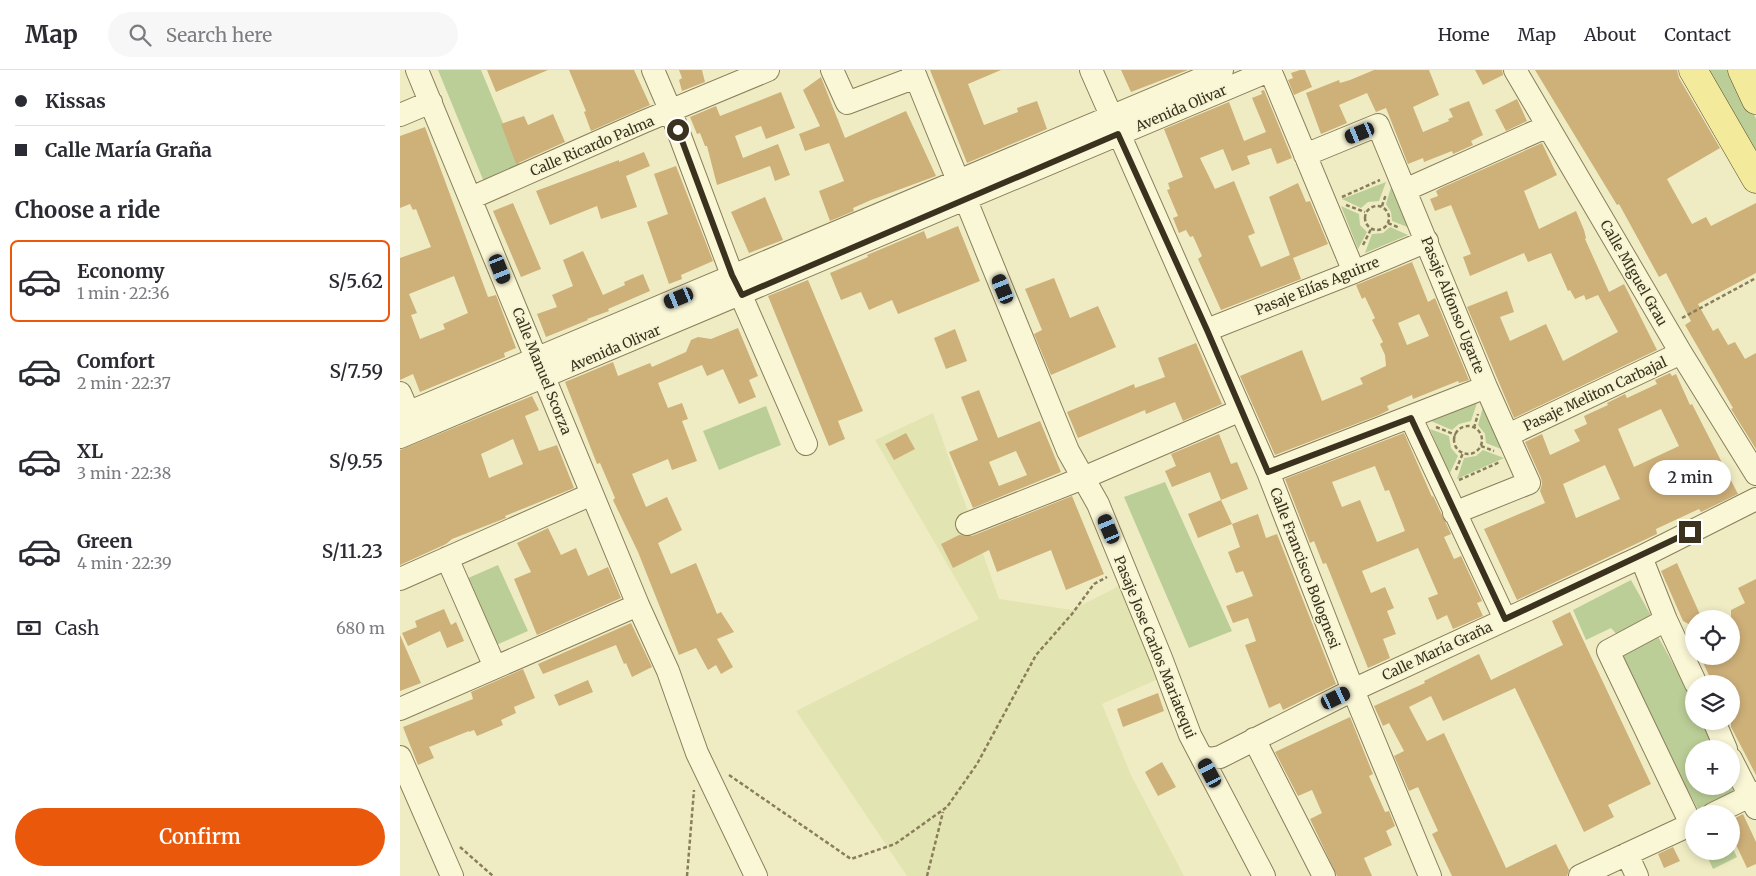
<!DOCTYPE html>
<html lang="en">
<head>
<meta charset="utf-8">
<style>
  body { margin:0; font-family:Merriweather,serif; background:#f7f7f7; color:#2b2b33; height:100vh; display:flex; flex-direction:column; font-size:19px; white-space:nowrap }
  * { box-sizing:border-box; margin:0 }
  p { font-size:16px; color:#7c7c81 }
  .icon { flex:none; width:28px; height:28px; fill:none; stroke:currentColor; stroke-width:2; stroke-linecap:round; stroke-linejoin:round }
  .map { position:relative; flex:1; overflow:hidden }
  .details { display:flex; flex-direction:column; background:#fff; width:400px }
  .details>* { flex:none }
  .banner { display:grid; align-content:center; height:110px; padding:0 15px; background:#fff }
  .buttons { position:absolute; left:1285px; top:540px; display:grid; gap:10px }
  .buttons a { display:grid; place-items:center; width:55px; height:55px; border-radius:50%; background:#fff; box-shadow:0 2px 8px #0003; font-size:25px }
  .end { position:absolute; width:22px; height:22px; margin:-11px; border:6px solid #3a321e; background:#fff; box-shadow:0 0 0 2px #fff }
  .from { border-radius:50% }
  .bubble { position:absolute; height:35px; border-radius:18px; background:#fff; box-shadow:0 2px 8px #0003; font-size:16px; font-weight:600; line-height:35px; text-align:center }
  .car { position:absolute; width:15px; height:30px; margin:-15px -8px; border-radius:6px; box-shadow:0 0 4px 1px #0007; background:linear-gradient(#222 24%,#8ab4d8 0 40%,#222 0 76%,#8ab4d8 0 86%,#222 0) }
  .banner b { display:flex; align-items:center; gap:18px; height:48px; font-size:19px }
  .banner b+b { border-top:1px solid #e1e1e2 }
  .banner i { width:12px; height:12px; background:#2b2b33 }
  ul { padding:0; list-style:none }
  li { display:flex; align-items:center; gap:15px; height:82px; margin:0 10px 8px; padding:0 5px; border:2px solid transparent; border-radius:8px }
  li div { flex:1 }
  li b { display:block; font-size:19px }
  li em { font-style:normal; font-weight:600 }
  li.active { border-color:#ea580c }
  li>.icon { width:45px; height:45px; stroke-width:1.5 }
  h2 { padding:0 15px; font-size:22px; line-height:60px }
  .pay { display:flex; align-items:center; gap:12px; height:55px; padding:0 15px; font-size:19px }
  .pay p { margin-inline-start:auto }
  .cta { display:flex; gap:10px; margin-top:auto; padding:10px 15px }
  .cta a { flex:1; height:58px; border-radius:30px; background:#ea580c; color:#fff; font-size:20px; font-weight:600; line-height:58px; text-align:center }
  header { display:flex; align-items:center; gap:30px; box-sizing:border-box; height:70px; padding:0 25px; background:#fff; border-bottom:1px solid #e1e1e2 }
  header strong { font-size:24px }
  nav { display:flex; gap:28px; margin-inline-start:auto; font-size:18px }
  .search { width:350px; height:45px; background:#f7f7f7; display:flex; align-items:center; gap:12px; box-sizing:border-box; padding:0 18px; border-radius:28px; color:#7c7c81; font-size:19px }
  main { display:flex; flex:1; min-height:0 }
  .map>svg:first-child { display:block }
  .farmland { fill:#e2e5b1 }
  .green { fill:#bbce97 }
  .building { fill:#ceb079; fill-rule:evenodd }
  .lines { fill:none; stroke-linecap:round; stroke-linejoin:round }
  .minor-casing { stroke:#8a7e5a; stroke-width:24 }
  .major-casing { stroke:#584b2e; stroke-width:29 }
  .path { stroke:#8a7e5a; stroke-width:2.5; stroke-dasharray:4 2.5; stroke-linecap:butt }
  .minor { stroke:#faf7d7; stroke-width:22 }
  .major { stroke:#f3eb9b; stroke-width:28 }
  .route { stroke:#3a321e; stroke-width:6 }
  .labels { text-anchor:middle; stroke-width:4; stroke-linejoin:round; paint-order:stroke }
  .street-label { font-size:14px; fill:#3a321e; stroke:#f6f4d3 }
</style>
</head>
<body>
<header>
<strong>Map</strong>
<div class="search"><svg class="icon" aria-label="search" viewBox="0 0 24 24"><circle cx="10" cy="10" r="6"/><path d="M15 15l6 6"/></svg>Search here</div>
<nav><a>Home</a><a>Map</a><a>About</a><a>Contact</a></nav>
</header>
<main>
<section class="details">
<div class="banner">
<b><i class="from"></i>Kissas</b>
<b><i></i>Calle María Graña</b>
</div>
<h2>Choose a ride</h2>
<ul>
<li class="active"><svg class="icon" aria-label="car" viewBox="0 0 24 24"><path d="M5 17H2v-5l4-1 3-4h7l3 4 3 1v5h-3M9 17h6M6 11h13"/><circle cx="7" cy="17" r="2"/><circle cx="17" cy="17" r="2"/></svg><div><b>Economy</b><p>1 min · 22:36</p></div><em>S/5.62</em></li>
<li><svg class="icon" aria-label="car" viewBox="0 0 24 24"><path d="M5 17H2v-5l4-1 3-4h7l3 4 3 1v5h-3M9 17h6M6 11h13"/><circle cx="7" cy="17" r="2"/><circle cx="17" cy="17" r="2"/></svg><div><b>Comfort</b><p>2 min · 22:37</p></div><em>S/7.59</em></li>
<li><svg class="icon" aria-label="car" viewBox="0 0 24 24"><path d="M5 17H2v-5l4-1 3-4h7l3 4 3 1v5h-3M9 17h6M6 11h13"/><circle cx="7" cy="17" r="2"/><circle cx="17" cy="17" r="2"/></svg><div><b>XL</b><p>3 min · 22:38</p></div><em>S/9.55</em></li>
<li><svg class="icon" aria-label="car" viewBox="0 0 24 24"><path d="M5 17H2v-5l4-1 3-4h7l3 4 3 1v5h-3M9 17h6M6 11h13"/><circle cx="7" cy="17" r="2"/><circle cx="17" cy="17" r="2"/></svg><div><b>Green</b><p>4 min · 22:39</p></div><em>S/11.23</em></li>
</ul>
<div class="pay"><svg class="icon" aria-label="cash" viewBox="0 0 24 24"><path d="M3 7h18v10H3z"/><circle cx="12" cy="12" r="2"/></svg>Cash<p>680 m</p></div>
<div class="cta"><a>Confirm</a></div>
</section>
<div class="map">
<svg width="1356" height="806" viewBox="0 0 1356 806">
  <rect width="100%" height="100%" fill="#efecc4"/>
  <!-- farmland -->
  <path class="farmland" d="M533,343L599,529L672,540L721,515L758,609L702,634L731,705L784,806H507L396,641L579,549L475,370Z"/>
  <!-- green -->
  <path class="green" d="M38,0H81L121,97L84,112Z
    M1299,0H1335L1356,49V98Z
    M986,112L979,131L968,132L961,138L942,129Z
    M992,114L1010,158L992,151L991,142L986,134Z
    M941,136L959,144L960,155L967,162L958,179Z
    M990,157L1008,165L965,183L972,164L983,163Z
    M1078,330L1071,351L1059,354L1052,360L1031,351Z
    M1084,333L1106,381L1086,373L1085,364L1078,355Z
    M366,336L381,375L319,400L303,361Z
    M1030,359L1049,366L1051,378L1058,386L1049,405Z
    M1083,380L1104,388L1057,409L1064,388L1076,386Z
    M765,412L832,561L789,578L724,427Z
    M98,495L128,561L96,575L66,509Z
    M1231,510L1253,549L1219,567L1211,558L1186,570L1173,540Z
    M1255,561L1294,632V651H1304L1319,679H1294V716H1331V714L1335,728L1300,743L1216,586Z
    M1331,775L1337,787L1313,799L1305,781H1331Z"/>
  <!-- building -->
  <path class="building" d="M87,0H148L96,22Z
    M169,0H234L250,35L191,61L184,42L186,41Z
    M279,0H302L305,12L282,21L279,10L282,8Z
    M530,0H601L568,14L584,55L618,42L617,38L637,31L647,59L567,93Z
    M721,0H788L731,22Z
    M900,0H905L912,17L894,25L888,10L893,8L891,3Z
    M974,0H1029L1039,25L1013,37L1023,62L1049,51L1048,49L1053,47L1049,39L1069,31L1083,65L1071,71L1073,75L1053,84L1052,81L1024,92L1023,88L1008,94L986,38L976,42L967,23L939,35L947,53L921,64L906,23L939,10L940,13L950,10Z
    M1075,0H1102L1103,5L1083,15Z
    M1135,0H1277L1279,8L1320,78L1267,109L1292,154L1306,147L1311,156L1356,133V203L1298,234L1313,261L1318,258L1328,275L1335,272L1345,289L1356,283V379L1331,339L1333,338L1285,255L1291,251L1266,203L1259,207L1219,134L1217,135Z
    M421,7L445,68L506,41L536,106L471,130L453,138L454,141L430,151L419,121L444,111L429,73L405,81L399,64L420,56L403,20Z
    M864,20L892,88L877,94L871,78L847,86L850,94L832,101L823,79L800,88L815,119L834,111L855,163L848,166L861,197L890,185L869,127L898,113L906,132L910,131L928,174L893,188L901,209L821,240L798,189L802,186L793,166L790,167L786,160L779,163L773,148L778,146L767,120L770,119L768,113L783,107L764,59L829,32L844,71L866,62L852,28L862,24L861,21Z
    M381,22L395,58L366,69L361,56L335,66L343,88L378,74L390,105L375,111L370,96L317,115L307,76H305L300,63L297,64L290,47L316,36L320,46Z
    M1117,29L1127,51L1106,61L1095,40Z
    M153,44L165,72L116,94L101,54L124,46L128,55Z
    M25,57L88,227L96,225L116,278L104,283L105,287L20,322L13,304L0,310V188L31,177L16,139L13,140L10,134L0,138V66ZM54,206L68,243L43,254L45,259L20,269L11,245L17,243L9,224Z
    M1142,73L1157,105L1124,121L1139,159L1176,141L1184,160L1186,168L1185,169L1209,222L1224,214L1257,280L1114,348L1067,237L1107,221L1114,242L1100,247L1110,271L1146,254L1163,291L1218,262L1198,225L1186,230L1184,225L1175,229L1170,220L1168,221L1151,183L1128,192L1124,183L1070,206L1063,187L1071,184L1051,135L1035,141L1030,129L1038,126L1036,121L1041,118Z
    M244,82L250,96L226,106L237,137L201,149L197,136L150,155L136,121L219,90V92Z
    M276,96L313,191L281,205L282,209L269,214L247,152L268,144L254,104Z
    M365,127L383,170L349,183L331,142Z
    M113,133L141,199L121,207L93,141Z
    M558,156L580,211L498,244L492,230L469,240L461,222L441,230L430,203L468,187L467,185L524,161L527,169Z
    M183,181L203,225L225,215L224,212L243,204L250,221L208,239L209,241L187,249L188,250L146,267L137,244L157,237L152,225L173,216L163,190Z
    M1012,192L1028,232L1035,228L1069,310L1059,313L1058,311L1013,329L1012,325L987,336L989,340L979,345L875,385L840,306L902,280L922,331L963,314L960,308L986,296L985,285L980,274L983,272L972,250L975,248L965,227L962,229L956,215ZM1019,244L1029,266L1007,275L998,253Z
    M654,208L670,248L698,236L716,277L651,305L634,264L642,260L625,219Z
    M408,210L463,341L438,351L445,369L429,376L368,226Z
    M338,258L358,306L349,310L356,327L339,334L323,299L307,306L302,295L258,313L268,338L282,333L288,349L282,351L297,391L272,400L268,389L232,404L246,437L267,427L282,460L258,473L271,504L296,493L317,544L321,542L334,562L317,569L333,597L321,604L316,595L308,600L296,578L279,585L238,482L213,430L215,428L200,393L197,394L165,312L213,292L218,306L250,293L252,297L286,282L291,270L298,267L311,269Z
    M555,259L567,291L546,299L534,268Z
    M796,273L822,334L783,351L775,332L746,344L745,340L678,368L667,342L734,314L735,318L765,307L758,288Z
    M1270,303L1272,306L1276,304L1290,335L1292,334L1338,424L1301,442L1299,439L1256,459L1257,464L1117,530L1084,459L1145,433L1140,421L1142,414L1141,408L1125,372L1142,364L1150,385L1163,379L1180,371L1174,360L1187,354L1184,346L1208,335L1207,333L1225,324L1227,328L1257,314L1255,310ZM1261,339L1279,376L1234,397L1218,359ZM1205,395L1220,429L1176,448L1163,414Z
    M579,320L598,368L640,351L661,402L573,438L549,382L578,370L561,327ZM616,381L627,405L599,416L589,392Z
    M132,326L139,340L125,346L139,381L157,375L174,418L105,446L106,448L52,469L46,474L0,495V380ZM113,369L123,394L89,408L81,384Z
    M506,363L515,379L494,390L485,374Z
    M1004,363L1032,427L1033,426L1051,464L1044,467L1054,489L1061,486L1082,531L1077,533L1083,546L1053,559L1047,545L1037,550L1028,528L1038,524L1018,478L962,501L971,523L985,517L994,538L987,541L996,564L983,569L990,588L968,598L926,493L923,494L914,471L910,473L885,409ZM975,396L985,421L989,420L1005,461L977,472L960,430L942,437L932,412Z
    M819,364L831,394L837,392L848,419L821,430L810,402L772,417L765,401L776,396L771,384Z
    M672,426L704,504L666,520L651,480L597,502L589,480L553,498L541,474L559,465L572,466Z
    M821,430L832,454L798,468L788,444Z
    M858,444L866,468L877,464L936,614L883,640L880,633L869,638L845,575L856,571L848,548L833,553L826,536L853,526L843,501L836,503L828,482L840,477L832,454Z
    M148,458L161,485L176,478L188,506L208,497L221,528L137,565L114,509L131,502L117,473Z
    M1277,493L1302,549H1294V557L1283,551L1261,501Z
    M1356,509V705L1331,657V614H1313L1300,586H1331V540L1345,533L1338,518Z
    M44,539L51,555L56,552L64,571L47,578L40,561L8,576L2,563L17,557L15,551Z
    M1170,542L1251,714L1208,735L1214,747L1184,762L1115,618L1043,651L1031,626L1009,637L1027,671L1044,663L1106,798L1156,774L1169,800L1167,806H1052L1032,764L1038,761L1018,717L1009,721L994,686L1004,681L989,653L983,656L974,636L1025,613L1024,611L1079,584L1091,610L1163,575L1152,551Z
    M231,553L252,597L232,607L226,593L224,594L216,575L143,604L138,594Z
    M0,565L21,613L0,621Z
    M123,599L135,628L114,637L116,643L101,650L103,655L77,666L74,660L69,662V661L29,677L34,688L18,695L3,657L73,629L71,622Z
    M188,610L193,622L159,636L154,625Z
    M758,623L764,641L723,657L717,639Z
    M950,647L973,704L969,706L985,742L989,741L995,756L986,761L992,775L964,788L972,806H937L910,749L922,743L912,720L898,726L875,682Z
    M762,692L776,717L758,726L745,702Z
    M1343,744L1356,772V794L1347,798L1331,764V750Z
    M1273,777L1280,791L1264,798L1258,784Z"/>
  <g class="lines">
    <!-- minor casing -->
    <g class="minor-casing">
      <path id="minor" d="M17,0L238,535L268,601L297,683L356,806
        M253,0L271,42L332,205L406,374
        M432,0L447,33L516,7
        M513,0L668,381L698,434L761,588L790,665L801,686L810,689L820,687L953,620L1241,487L1356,429
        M691,0L868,402L953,620L1030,806
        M870,0L954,202
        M1115,0L1281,283L1356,404
        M0,45L31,32
        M905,85L978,55L1086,317L1129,413L1054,443
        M1005,120L1148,56
        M71,128L243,52L368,0
        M807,260L954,202L1027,171
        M0,323L8,342
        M0,346L822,0
        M1011,348L1105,549
        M1108,365L1281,283
        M0,367L871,0
        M868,402L1086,317
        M567,454L683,408L841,340
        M1241,487L1266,550L1296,614
        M47,488L95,597
        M0,509L192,424
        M1266,550L1208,581L1291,754
        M0,639L238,535
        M1314,651L1326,679
        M854,669L924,806
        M801,686L864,806
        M0,687L52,806
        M1331,689L1356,738
        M1313,744L1356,723
        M1227,784L1237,806
        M1180,806L1294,753"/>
    </g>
    <!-- major casing -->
    <g class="major-casing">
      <path id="major" d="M1293,0L1356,109
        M1342,0L1356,30"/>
    </g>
    <!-- path -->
    <path class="path" d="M942,127L980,110
      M946,135L965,142
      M965 148a12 12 0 1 1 24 0a12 12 0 1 1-24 0Z
      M982,136L986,124
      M988,153L1000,158
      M963,175L971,159
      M1282,248L1356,208
      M1054 370a14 14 0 1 1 28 0a14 14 0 1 1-28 0Z
      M1036,357L1056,365
      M1074,358L1078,344
      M1081,376L1094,381
      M1056,400L1063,383
      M1059,410L1100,392
      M329,705L451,789L495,774L547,737L577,694L636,585L672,544L694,514L707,507
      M60,777L93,806
      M287,806L294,720
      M527,806L543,742"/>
    <!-- minor -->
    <use href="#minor" class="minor"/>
    <!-- major -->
    <use href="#major" class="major"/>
  </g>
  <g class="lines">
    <!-- route -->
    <path class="route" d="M278,60L332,205L342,225L718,64L807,260L868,402L1011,348L1105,549L1290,462"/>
  </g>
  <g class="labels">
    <!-- street labels -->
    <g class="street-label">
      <text transform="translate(781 38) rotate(-23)" y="5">Avenida Olivar</text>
      <text transform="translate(192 76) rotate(-23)" y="5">Calle Ricardo Palma</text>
      <text transform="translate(1234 203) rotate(60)" y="5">Calle MIguel Grau</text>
      <text transform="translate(917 216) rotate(-22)" y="5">Pasaje Elías Aguirre</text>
      <text transform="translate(1053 235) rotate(68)" y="5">Pasaje Alfonso Ugarte</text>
      <text transform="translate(215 278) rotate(-23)" y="5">Avenida Olivar</text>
      <text transform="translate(142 301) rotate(68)" y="5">Calle Manuel Scorza</text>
      <text transform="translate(1195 324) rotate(-25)" y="5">Pasaje Meliton Carbajal</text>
      <text transform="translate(905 498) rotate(69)" y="5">Calle Francisco Bolognesi</text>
      <text transform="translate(755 577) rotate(68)" y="5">Pasaje Jose Carlos Mariatequi</text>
      <text transform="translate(1037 581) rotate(-25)" y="5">Calle María Graña</text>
    </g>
  </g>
</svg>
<div class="buttons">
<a><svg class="icon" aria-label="locate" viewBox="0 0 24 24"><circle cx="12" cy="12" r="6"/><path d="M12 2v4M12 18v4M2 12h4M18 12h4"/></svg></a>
<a><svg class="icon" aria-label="layers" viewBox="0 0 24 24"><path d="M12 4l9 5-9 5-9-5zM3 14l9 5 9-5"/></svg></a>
<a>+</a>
<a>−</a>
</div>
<i class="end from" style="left:278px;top:60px"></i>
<i class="end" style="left:1290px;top:462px"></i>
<div class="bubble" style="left:1249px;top:390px;width:82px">2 min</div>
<i class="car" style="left:960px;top:63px;rotate:248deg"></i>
<i class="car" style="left:100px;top:199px;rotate:158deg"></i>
<i class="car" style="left:603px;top:219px;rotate:338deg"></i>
<i class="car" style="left:279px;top:228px;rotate:248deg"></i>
<i class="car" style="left:709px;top:459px;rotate:337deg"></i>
<i class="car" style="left:936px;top:628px;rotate:64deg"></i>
<i class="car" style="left:810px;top:703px;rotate:332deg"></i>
</div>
</main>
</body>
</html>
